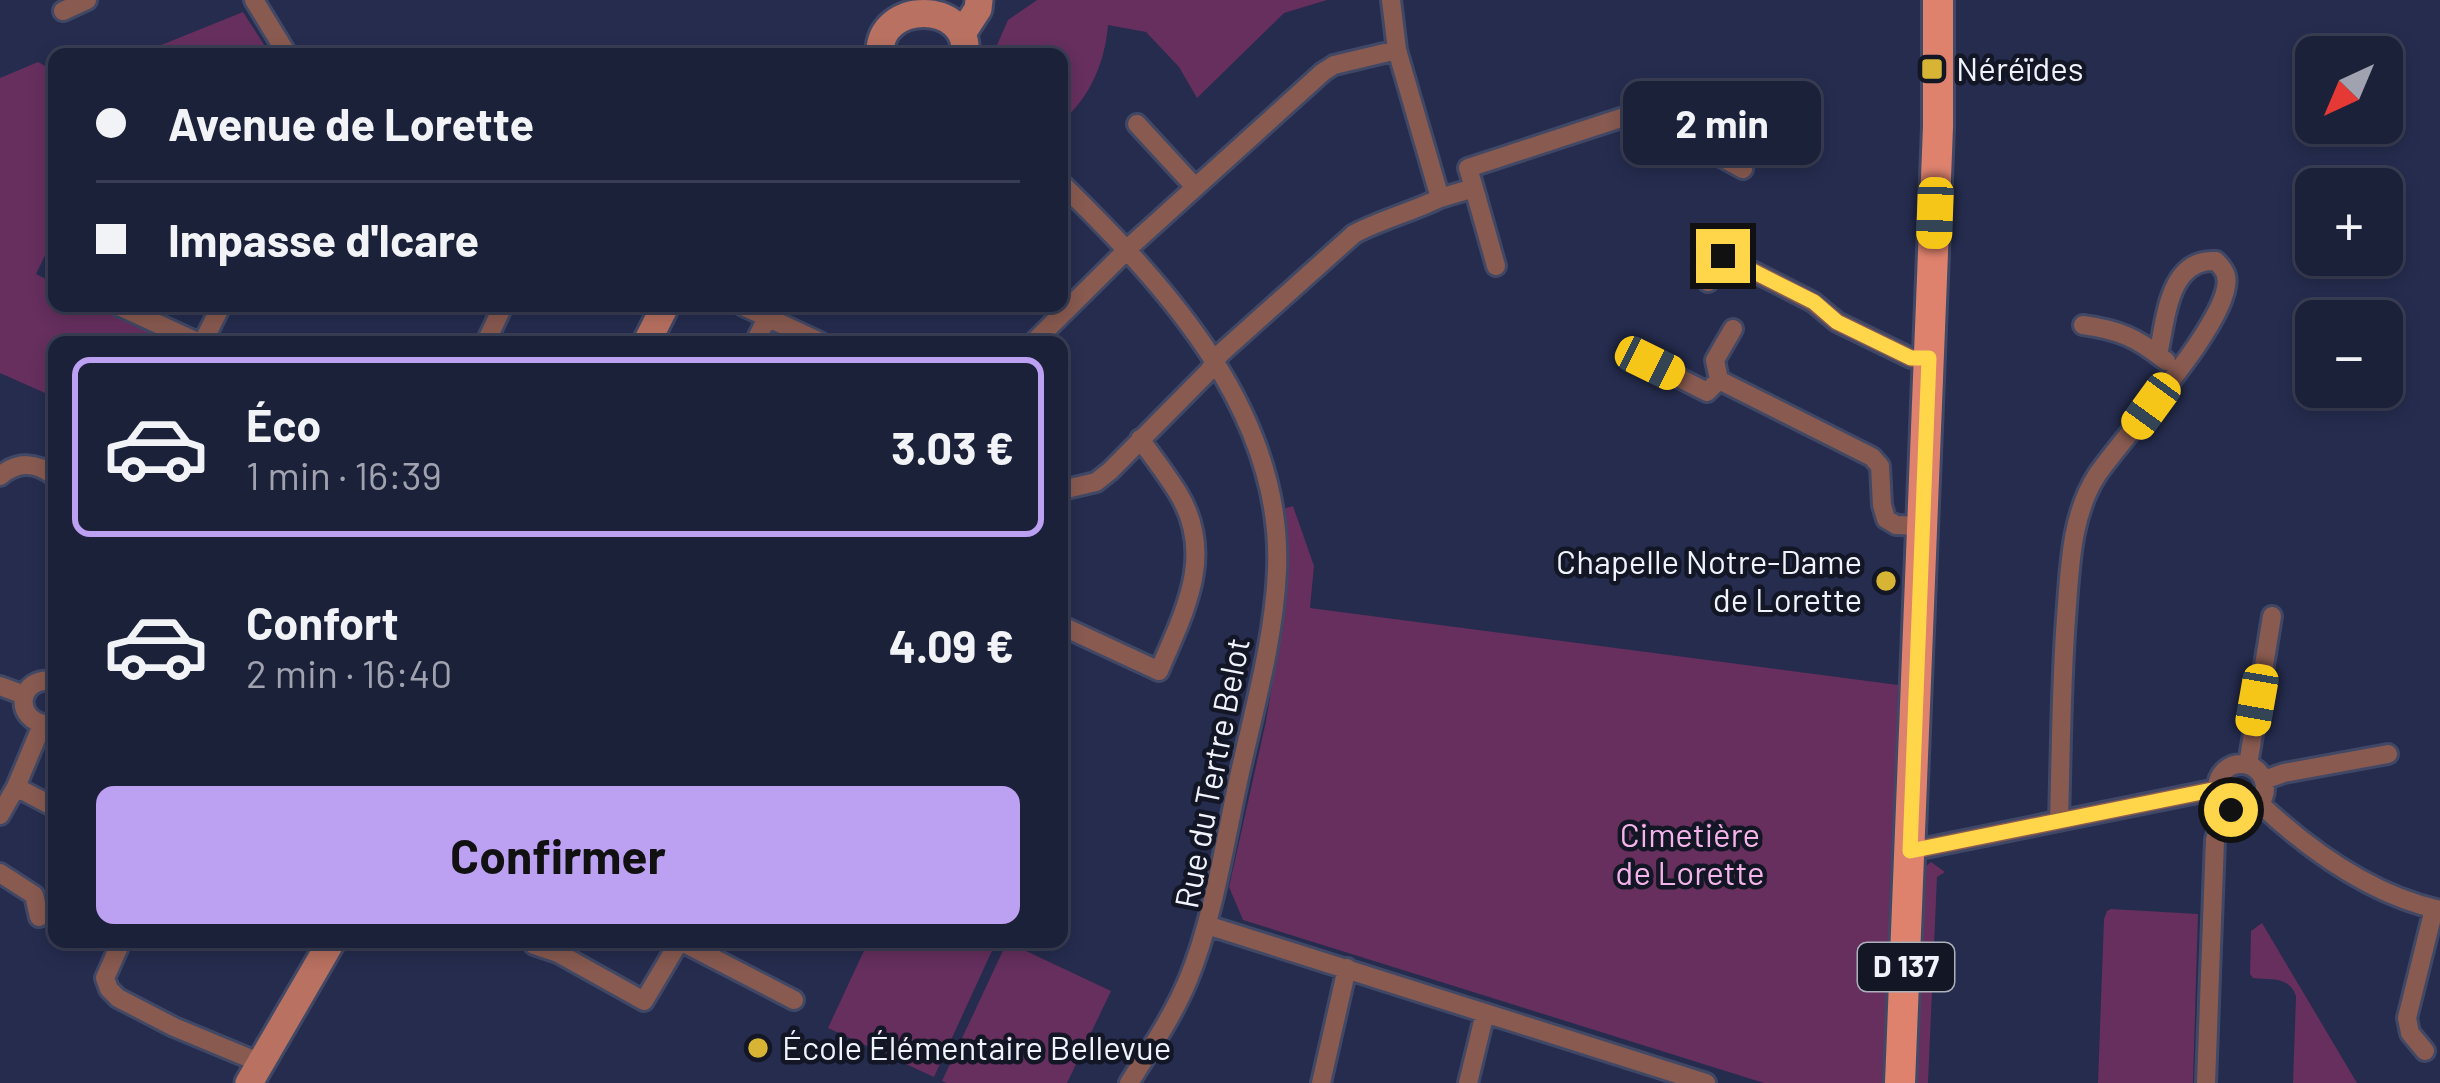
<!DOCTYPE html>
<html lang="fr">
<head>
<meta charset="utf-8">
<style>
  body { margin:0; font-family:Barlow,sans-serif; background:#292e45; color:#f1f3f6; height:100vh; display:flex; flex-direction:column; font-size:45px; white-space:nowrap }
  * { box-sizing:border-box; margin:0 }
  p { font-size:39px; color:#a0a3af }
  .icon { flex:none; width:66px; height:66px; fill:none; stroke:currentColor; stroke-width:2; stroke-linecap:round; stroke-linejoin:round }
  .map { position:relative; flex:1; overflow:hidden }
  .drawer { position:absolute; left:48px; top:336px; width:1020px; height:612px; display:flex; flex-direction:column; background:#1c213a; border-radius:18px; box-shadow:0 6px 18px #0003,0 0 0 3px #3a3e54 }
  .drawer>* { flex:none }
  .top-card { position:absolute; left:48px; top:48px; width:1020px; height:264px; border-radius:18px; box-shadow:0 6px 18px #0003,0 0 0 3px #3a3e54; display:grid; align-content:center; height:264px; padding:0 48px; background:#1c213a }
  .needle { width:78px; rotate:224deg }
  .buttons { position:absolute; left:2295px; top:36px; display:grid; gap:24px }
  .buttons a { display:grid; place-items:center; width:108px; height:108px; border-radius:18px; background:#1c213a; box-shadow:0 6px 18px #0003,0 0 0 3px #3a3e54; font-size:60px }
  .end { position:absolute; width:54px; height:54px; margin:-27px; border:15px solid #ffd54a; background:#111; box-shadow:0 0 0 6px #111 }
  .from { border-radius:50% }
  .bubble { position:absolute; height:84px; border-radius:18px; background:#1c213a; box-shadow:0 6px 18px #0003,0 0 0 3px #3a3e54; font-size:39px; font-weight:700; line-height:84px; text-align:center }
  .car { position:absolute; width:36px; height:72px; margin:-36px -18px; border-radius:15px; box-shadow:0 0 9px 3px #0007; background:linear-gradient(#f5c518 24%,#345 0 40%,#f5c518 0 76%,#345 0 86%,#f5c518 0) }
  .top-card b { display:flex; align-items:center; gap:42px; height:114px; font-size:45px }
  .top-card b+b { border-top:3px solid #3a3e54 }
  .top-card i { width:30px; height:30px; background:#f1f3f6 }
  ul { padding:21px 0 0; list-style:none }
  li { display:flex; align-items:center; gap:36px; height:180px; margin:0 24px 18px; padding:0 24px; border:6px solid transparent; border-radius:18px }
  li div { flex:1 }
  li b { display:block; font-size:45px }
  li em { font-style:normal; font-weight:700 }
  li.selected { border-color:#bca0f2 }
  li>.icon { width:108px; height:108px; stroke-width:1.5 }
  .action { display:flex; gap:24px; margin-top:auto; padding:24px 48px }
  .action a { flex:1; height:138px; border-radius:18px; background:#bca0f2; color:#111; font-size:48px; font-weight:700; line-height:138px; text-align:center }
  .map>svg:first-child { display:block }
  .green { fill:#662f5e }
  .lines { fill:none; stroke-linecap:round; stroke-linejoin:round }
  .street-casing { stroke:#414866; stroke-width:24 }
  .secondary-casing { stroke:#414866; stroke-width:33 }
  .primary-casing { stroke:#414866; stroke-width:36 }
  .street { stroke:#885a50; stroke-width:18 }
  .secondary { stroke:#b97161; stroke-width:27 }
  .primary { stroke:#de826e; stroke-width:30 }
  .route { stroke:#ffd54a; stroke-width:15 }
  .poi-dot { fill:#d7b434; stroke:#121625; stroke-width:4.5 }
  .labels { text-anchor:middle; stroke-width:9; stroke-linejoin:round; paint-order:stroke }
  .shield { fill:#121625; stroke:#adb1bc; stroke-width:3 }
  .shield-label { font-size:30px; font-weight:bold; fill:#f0f3fc }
  .poi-label { font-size:33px; fill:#f0f3fc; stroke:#121625; text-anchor:start }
  .street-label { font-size:33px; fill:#f0f3fc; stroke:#121625 }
  .park-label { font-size:33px; fill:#f5b4e9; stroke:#121625 }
</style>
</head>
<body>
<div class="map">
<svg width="2440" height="1083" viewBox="0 0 2440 1083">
  <rect width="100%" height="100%" fill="#252c4e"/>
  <!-- green -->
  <path class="green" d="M1037,0H1327L1284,13L1197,98L1179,67L1146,32L1108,25C1105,61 1091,97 1062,121V54H993L1008,20Z
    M243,12L270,54H139Z
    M38,62L54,71V237L36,274L54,283V306H104L182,342H54V397L0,373V78Z
    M1293,506L1314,566L1310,608L1898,685L1886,1083H1764L1243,920L1229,887L1266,721L1282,626L1287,574L1288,544L1282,515L1286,508Z
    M1931,862L1945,872L1937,877L1928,1083H1913L1925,867Z
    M2111,909L2198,914L2193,1083H2098L2104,919L2107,911Z
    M2262,923L2357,1083H2293L2296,996C2289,976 2271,980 2253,978L2250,974L2251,931Z
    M868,942H996L934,1077L828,1028Z
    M1007,942L1111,991L1067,1083H947L942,1081Z"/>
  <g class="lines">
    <!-- street casing -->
    <g class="street-casing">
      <path id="street" d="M254,0L287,54
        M1391,0L1397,50L1440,198L1474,188L1496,266
        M63,11L87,0
        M1137,124L1195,187
        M1062,184C1167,287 1284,413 1277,571C1274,640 1254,709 1239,777C1225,841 1213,920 1188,980C1173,1016 1150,1050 1129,1083
        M1474,188L1468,168L1624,117H1648L1743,169
        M1708,282L1723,256L1813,302L1837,322L1911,358L1929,359
        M119,306L197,342
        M743,306L820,342
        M2083,325C2120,330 2137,338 2166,361
        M203,342L221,306
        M486,342L503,306
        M755,342L767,318L780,306
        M1034,342L1135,242L1323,72L1334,65L1397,50
        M1650,363L1707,392L1719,380L1872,457L1880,466L1882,505L1886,519L1896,525L1923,526
        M1719,380L1715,360L1733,329
        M0,476C18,461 36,462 54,476
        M1062,490L1096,482L1110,471L1209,371L1220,354L1354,234C1382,219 1412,212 1440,198
        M1062,626L1159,671C1184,612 1216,555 1178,493C1167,475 1153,457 1140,439
        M0,686L24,695
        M49,725C11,721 18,675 54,681
        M2217 788a24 24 0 1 1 48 0a24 24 0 1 1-48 0Z
        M2248,765L2272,616
        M2264,780L2284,773L2388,754
        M16,787L54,807
        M2259,803C2310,851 2371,895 2440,910
        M0,815L16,787L42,725
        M2059,821C2061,753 2061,685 2066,618C2070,570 2070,517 2097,475C2121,439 2236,315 2226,276C2225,270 2220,265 2216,261C2168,258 2166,320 2158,355
        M1910,851L2217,789
        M0,873L34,895L39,917
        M1207,925L1706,1083
        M121,942L105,978L109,989L118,998L174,1027L261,1063
        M535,942L534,945L558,953L644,1001L679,942
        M682,942L794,1000
        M2425,1051L2410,1033L2407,1018L2434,909
        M1321,1083L1347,968
        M1468,1083L1485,1013
        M2206,1083L2215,840L2222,818L2231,810"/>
    </g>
    <!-- secondary casing -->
    <g class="secondary-casing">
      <path id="secondary" d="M963,32L978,9L979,0
        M880,54C878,0 970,0 965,54
        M647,342L665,306
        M249,1083L331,942"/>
    </g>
    <!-- primary casing -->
    <g class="primary-casing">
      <path id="primary" d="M1900,1083L1938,127V0"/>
    </g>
    <!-- street -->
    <use href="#street" class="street"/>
    <!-- secondary -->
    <use href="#secondary" class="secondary"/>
    <!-- primary -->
    <use href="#primary" class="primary"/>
  </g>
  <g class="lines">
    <!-- route -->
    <path class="route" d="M1723,256L1814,302L1837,322L1911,358H1929L1910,851L2217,789L2221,802L2231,810"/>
  </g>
  <!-- markers -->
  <g class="poi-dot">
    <rect x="1920" y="57" width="24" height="24" rx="6"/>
    <circle cx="1886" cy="581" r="12"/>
    <circle cx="758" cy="1048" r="12"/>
  </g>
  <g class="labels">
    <!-- shield labels -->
    <rect class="shield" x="1858" y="943" width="96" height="48" rx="9"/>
    <g class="shield-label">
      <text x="1906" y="977">D 137</text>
    </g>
    <!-- poi labels -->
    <g class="poi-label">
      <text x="1956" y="81">Néréïdes</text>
      <text x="1862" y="574" text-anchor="end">Chapelle Notre-Dame<tspan x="1862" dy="38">de Lorette</tspan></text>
      <text x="782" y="1060">École Élémentaire Bellevue</text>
    </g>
    <!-- street labels -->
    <g class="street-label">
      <text transform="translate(1212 773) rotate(-79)" y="12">Rue du Tertre Belot</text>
    </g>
    <!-- park labels -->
    <g class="park-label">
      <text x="1690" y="847">Cimetière<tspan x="1690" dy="38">de Lorette</tspan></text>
    </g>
  </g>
</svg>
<div class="buttons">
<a><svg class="needle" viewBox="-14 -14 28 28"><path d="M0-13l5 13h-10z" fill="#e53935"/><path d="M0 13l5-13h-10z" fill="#a0a3af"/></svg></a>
<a>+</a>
<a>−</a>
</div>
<i class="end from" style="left:2231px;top:810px"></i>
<i class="end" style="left:1723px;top:256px"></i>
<div class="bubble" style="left:1623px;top:81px;width:198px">2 min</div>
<i class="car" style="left:1935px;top:213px;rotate:182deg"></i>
<i class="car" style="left:1650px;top:363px;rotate:116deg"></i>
<i class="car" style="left:2151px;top:406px;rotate:216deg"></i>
<i class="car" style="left:2257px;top:700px;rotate:190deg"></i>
<div class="top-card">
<b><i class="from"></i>Avenue de Lorette</b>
<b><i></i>Impasse d'Icare</b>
</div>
<section class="drawer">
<ul>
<li class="selected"><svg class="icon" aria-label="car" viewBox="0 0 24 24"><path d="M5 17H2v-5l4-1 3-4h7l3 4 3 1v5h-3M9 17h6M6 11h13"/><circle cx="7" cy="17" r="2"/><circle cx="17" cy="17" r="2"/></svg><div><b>Éco</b><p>1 min · 16:39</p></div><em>3.03 €</em></li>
<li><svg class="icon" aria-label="car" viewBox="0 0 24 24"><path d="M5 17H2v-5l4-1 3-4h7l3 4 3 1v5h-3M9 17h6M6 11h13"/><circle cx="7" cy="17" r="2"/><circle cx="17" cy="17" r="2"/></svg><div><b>Confort</b><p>2 min · 16:40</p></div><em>4.09 €</em></li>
</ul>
<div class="action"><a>Confirmer</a></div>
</section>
</div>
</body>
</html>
